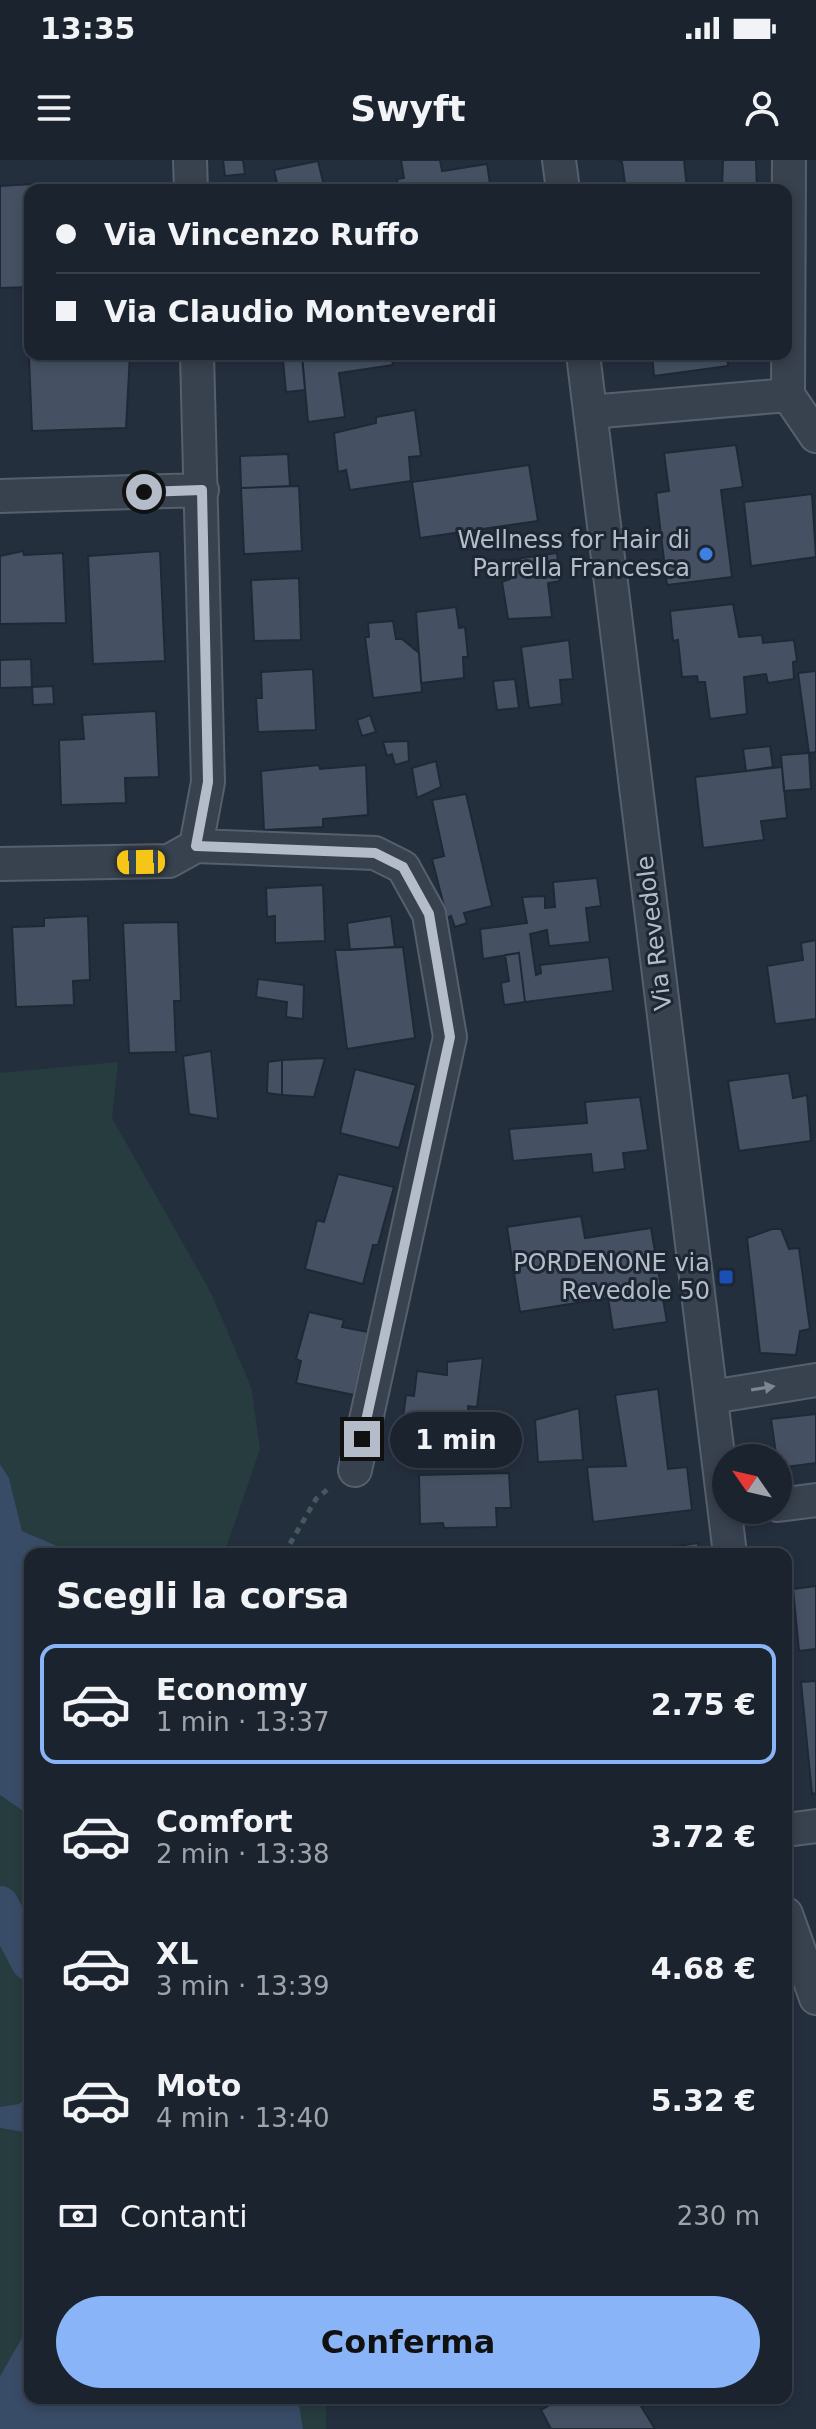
<!DOCTYPE html>
<html lang="it">
<head>
<meta charset="utf-8">
<style>
  body { margin:0; font-family:"DejaVu Sans",sans-serif; background:#282f3a; color:#f1f3f6; height:100vh; display:flex; flex-direction:column; font-size:30px; white-space:nowrap }
  * { box-sizing:border-box; margin:0 }
  p { font-size:26px; color:#a0a4aa }
  .icon { flex:none; width:44px; height:44px; fill:none; stroke:currentColor; stroke-width:2; stroke-linecap:round; stroke-linejoin:round }
  .map { position:relative; flex:1; overflow:hidden }
  .panel { position:absolute; left:24px; top:1388px; width:768px; height:856px; display:flex; flex-direction:column; background:#1b232e; border-radius:16px; box-shadow:0 4px 12px #0003,0 0 0 2px #39404a }
  .panel>* { flex:none }
  .top-card { position:absolute; left:24px; top:24px; width:768px; height:176px; border-radius:16px; box-shadow:0 4px 12px #0003,0 0 0 2px #39404a; display:grid; align-content:center; height:176px; padding:0 32px; background:#1b232e }
  .needle { width:52px; rotate:304deg }
  .tools { position:absolute; left:712px; top:1284px; display:grid; gap:16px }
  .tools a { display:grid; place-items:center; width:80px; height:80px; border-radius:50%; background:#1b232e; box-shadow:0 4px 12px #0003,0 0 0 2px #39404a; font-size:40px }
  .end { position:absolute; width:36px; height:36px; margin:-18px; border:10px solid #b4bcc9; background:#111; box-shadow:0 0 0 4px #111 }
  .from { border-radius:50% }
  .bubble { position:absolute; height:56px; border-radius:28px; background:#1b232e; box-shadow:0 4px 12px #0003,0 0 0 2px #39404a; font-size:26px; font-weight:800; line-height:56px; text-align:center }
  .car { position:absolute; width:24px; height:48px; margin:-24px -12px; border-radius:10px; box-shadow:0 0 6px 2px #0007; background:linear-gradient(#f5c518 24%,#345 0 40%,#f5c518 0 76%,#345 0 86%,#f5c518 0) }
  .top-card b { display:flex; align-items:center; gap:28px; height:76px; font-size:30px }
  .top-card b+b { border-top:2px solid #39404a }
  .top-card i { width:20px; height:20px; background:#f1f3f6 }
  ul { padding:0; list-style:none }
  li { display:flex; align-items:center; gap:24px; height:120px; margin:0 16px 12px; padding:0 16px; border:4px solid transparent; border-radius:16px }
  li div { flex:1 }
  li b { display:block; font-size:30px }
  li em { font-style:normal; font-weight:800 }
  li.selected { border-color:#8ab4f8 }
  li>.icon { width:72px; height:72px; stroke-width:1.5 }
  h2 { padding:0 32px; font-size:36px; line-height:96px }
  .pay { display:flex; align-items:center; gap:20px; height:88px; padding:0 32px; font-size:30px }
  .pay p { margin-inline-start:auto }
  .primary-button { display:flex; gap:16px; margin-top:auto; padding:16px 32px }
  .primary-button a { flex:1; height:92px; border-radius:48px; background:#8ab4f8; color:#111; font-size:32px; font-weight:800; line-height:92px; text-align:center }
  .status { display:flex; justify-content:space-between; align-items:center; height:56px; padding:0 40px; background:#1b232e; direction:ltr }
  .status svg { height:22px; fill:currentColor }
  header { display:flex; justify-content:space-between; align-items:center; height:104px; padding:0 32px; background:#1b232e; font-size:36px; font-weight:800 }
  .map>svg:first-child { display:block }
  .green { fill:#263c3f }
  .water { fill:#394c67 }
  .lines { fill:none; stroke-linecap:round; stroke-linejoin:round }
  .canal { stroke:#394c67; stroke-width:38 }
  .building { fill:#455162; stroke:#1f2835; stroke-width:2 }
  .street-casing { stroke:#565f6c; stroke-width:36 }
  .path { stroke:#44595c; stroke-width:5; stroke-dasharray:6 6; stroke-linecap:butt }
  .street { stroke:#38414e; stroke-width:32 }
  .oneway { fill:#7c8592 }
  .route { stroke:#b4bcc9; stroke-width:10 }
  .shop-dot { fill:#3f7fe0; stroke:#1d2633; stroke-width:3 }
  .transit-dot { fill:#1a4fb4; stroke:#1d2633; stroke-width:3 }
  .labels { text-anchor:middle; stroke-width:6; stroke-linejoin:round; paint-order:stroke }
  .poi-label { font-size:24px; fill:#b4bcc9; stroke:#1d2633; text-anchor:end }
  .street-label { font-size:24px; fill:#b4bcc9; stroke:#1d2633 }
</style>
</head>
<body>
<div class="status"><b>13:35</b><svg viewBox="0 0 49 12"><path d="M0 12V9h3v3zM5 12V6h3v6zM10 12V3h3v9zM15 12V0h3v12zM26 1h20v11H26zM47 4h2v5h-2z"/></svg></div>
<header><svg class="icon" aria-label="menu" viewBox="0 0 24 24"><path d="M4 6h16M4 12h16M4 18h16"/></svg>Swyft<svg class="icon" aria-label="person" viewBox="0 0 24 24"><circle cx="12" cy="8" r="4"/><path d="M4 21q1-7 8-7t8 7"/></svg></header>
<div class="map">
<svg width="816" height="2269" viewBox="0 0 816 2269">
  <rect width="100%" height="100%" fill="#242f3e"/>
  <!-- green -->
  <path class="green" d="M118,902L112,958L211,1133L251,1227L260,1289L224,1394H63L55,1385L22,1371L9,1318L0,1304V913Z
    M0,1635L30,1656V1885L21,1901L30,1917L29,1935L20,1944L0,1947Z
    M0,1968L30,1973V2164L0,2216Z
    M298,2238H326V2269H303Z"/>
  <!-- water -->
  <path class="water" d="M0,1304L9,1318L22,1371L55,1385L63,1394H30V1656L0,1635Z
    M30,1925V1973L0,1968V1947L19,1944L29,1935Z
    M30,2164V2238H298L303,2269H0V2216Z"/>
  <g class="lines">
    <!-- canal -->
    <path class="canal" d="M0,1745L30,1802"/>
  </g>
  <!-- building -->
  <path class="building" d="M223,0H243L245,14L225,16Z
    M401,0H440L442,11L487,4L491,30H399L397,19L404,18Z
    M615,0H684L687,29L626,30L622,2Z
    M723,0H756L757,30L722,28Z
    M318,1L325,30H250L277,23L274,10Z
    M33,24L30,127L0,128V26Z
    M30,189V194H130L126,268L32,271L29,198Z
    M302,194H391L393,205L339,213L345,257L308,262Z
    M652,194H727L728,206L654,216Z
    M302,196L305,230L286,232L283,200Z
    M415,250L421,296L409,297L411,321L350,330L346,310L338,312L334,273L376,263V257Z
    M736,285L743,327L721,330L732,417L667,425L656,333L669,331L664,293Z
    M288,294L290,326L241,328L240,296Z
    M529,305L538,361L420,378L412,322Z
    M299,326L302,391L244,394L241,328Z
    M812,334L816,397L751,406L744,342Z
    M23,391L24,395L63,393L66,463L0,464V396Z
    M160,391L165,501L93,504L88,396Z
    M557,393L560,421L548,423L552,457L508,459L502,422L510,419L508,400Z
    M299,418L301,480L254,481L251,420Z
    M733,444L739,477L762,475L763,483L794,480L797,501L793,502L794,519L768,523L766,514L744,517L747,554L710,559L705,522H698L697,516L682,517L678,480L673,481L670,451Z
    M456,447L459,468L465,467L468,497H463L464,518L421,523L416,452Z
    M393,461L396,479H402L419,493L422,532L373,538L365,477H369L368,463Z
    M569,480L573,519L560,520L562,544L529,548L521,487Z
    M31,499L32,527L0,528V500Z
    M313,509L316,570L258,572L256,538H262L261,512Z
    M816,511V592L809,593L798,513Z
    M515,519L519,548L497,550L493,521Z
    M53,526L54,544L33,545L32,527Z
    M156,551L159,617L125,618L126,643L61,645L59,580L84,579L82,555Z
    M370,555L376,572L362,576L357,560Z
    M408,581L409,601L395,605L392,594L387,596L383,582Z
    M770,586L773,607L746,611L743,589Z
    M809,593L811,629L784,631L781,595Z
    M436,601L441,627L417,638L412,608Z
    M319,605L320,609L366,605L368,655L323,659V667L264,670L261,611Z
    M782,607L787,658L761,661L764,680L703,688L695,617Z
    M466,634L492,746L464,753L467,763L455,767L451,756L447,758L432,699L444,696L432,640Z
    M597,718L601,746L586,748L590,782L549,786L547,770L530,774L536,815L541,813L540,805L609,797L613,831L525,842L519,793L483,799L480,769L527,763L522,737L545,736V748L555,747L553,722Z
    M323,725L325,781L275,783V756L267,757L266,728Z
    M88,756L90,820L73,821L74,845L16,847L12,767L44,766V758Z
    M391,756L395,787L350,790L347,763Z
    M178,762L181,841H174L176,892L129,893L123,763Z
    M816,780V859L775,864L767,806L803,800L801,783Z
    M403,787L415,878L347,889L335,790Z
    M519,793L525,842L504,845L501,823L509,821L505,795Z
    M258,819L304,825L303,859L286,857L287,842L256,837Z
    M211,891L218,959L189,954L183,896Z
    M325,898L314,937L282,935V900Z
    M282,900V935L267,933L268,902Z
    M355,909L416,925L399,988L340,973Z
    M789,913L793,938L807,935L811,981L739,991L728,921Z
    M640,937L648,990L623,993L625,1009L593,1013L591,994L513,1001L509,969L587,963L585,942Z
    M338,1014L394,1027L378,1085H373L363,1124L305,1109L317,1060L324,1062Z
    M581,1056L585,1078L651,1068L667,1162L613,1170L608,1138L520,1152L507,1067Z
    M772,1069H781L789,1089L799,1088L810,1169L800,1171L796,1195L760,1193L747,1078Z
    M309,1152L344,1160L342,1167L368,1172L354,1235L296,1223L301,1201L296,1199Z
    M483,1198L477,1247L468,1246V1253L448,1251L444,1283L406,1298L411,1259L403,1257L406,1235L414,1236L417,1211L447,1215V1202Z
    M658,1229L668,1309L687,1307L692,1350L593,1362L587,1307L626,1306L615,1235Z
    M579,1248L583,1300L538,1302L535,1260Z
    M816,1254V1303L778,1308L771,1259Z
    M509,1313L511,1348H496L497,1367L444,1368L443,1363L420,1364L419,1315Z
    M698,1383L699,1394H630V1393Z
    M816,1426V1489L799,1491L793,1429Z
    M816,1521V1633L812,1634L801,1522Z
    M786,1992L793,2019L786,2021Z
    M562,2238H636L655,2269H551L541,2250Z"/>
  <g class="lines">
    <!-- street casing -->
    <g class="street-casing">
      <path id="street" d="M190,0L191,30
        M559,0L563,30
        M789,0L788,235L816,276
        M583,194L730,1394
        M590,252L788,235
        M0,336L202,330
        M196,686L375,693L403,707L429,754L450,877L355,1310
        M0,704L169,701L196,686L208,622L197,194
        M711,1237L816,1220
        M778,1345L816,1340
        M786,1670L816,1666
        M786,1754L816,1838"/>
    </g>
    <!-- path -->
    <path class="path" d="M284,1394L316,1339L328,1329"/>
    <!-- street -->
    <use href="#street" class="street"/>
  </g>
  <!-- one-way arrows -->
  <defs><path id="oneway-solid" d="M-6-.8H1V-3.2L6.5 0L1 3.2V.8H-6Z" transform="scale(2)"/></defs>
  <use class="oneway" href="#oneway-solid" transform="translate(763 1228) rotate(-9)"/>
  <g class="lines">
    <!-- route -->
    <path class="route" d="M144,332L202,330L208,622L196,686L375,693L403,707L429,754L450,877L362,1279"/>
  </g>
  <!-- markers -->
  <circle class="shop-dot" cx="706" cy="394" r="8"/>
  <rect class="transit-dot" x="718" y="1109" width="16" height="16" rx="4"/>
  <g class="labels">
    <!-- poi labels -->
    <g class="poi-label">
      <text x="690" y="388">Wellness for Hair di<tspan x="690" dy="28">Parrella Francesca</tspan></text>
      <text x="710" y="1111">PORDENONE via<tspan x="710" dy="28">Revedole 50</tspan></text>
    </g>
    <!-- street labels -->
    <g class="street-label">
      <text transform="translate(654 773) rotate(-97)" y="8">Via Revedole</text>
    </g>
  </g>
</svg>
<div class="tools">
<a><svg class="needle" viewBox="-14 -14 28 28"><path d="M0-13l5 13h-10z" fill="#e53935"/><path d="M0 13l5-13h-10z" fill="#a0a4aa"/></svg></a>
</div>
<i class="end from" style="left:144px;top:332px"></i>
<i class="end" style="left:362px;top:1279px"></i>
<div class="bubble" style="left:390px;top:1252px;width:132px">1 min</div>
<i class="car" style="left:141px;top:702px;rotate:269deg"></i>
<div class="top-card">
<b><i class="from"></i>Via Vincenzo Ruffo</b>
<b><i></i>Via Claudio Monteverdi</b>
</div>
<section class="panel">
<h2>Scegli la corsa</h2>
<ul>
<li class="selected"><svg class="icon" aria-label="car" viewBox="0 0 24 24"><path d="M5 17H2v-5l4-1 3-4h7l3 4 3 1v5h-3M9 17h6M6 11h13"/><circle cx="7" cy="17" r="2"/><circle cx="17" cy="17" r="2"/></svg><div><b>Economy</b><p>1 min · 13:37</p></div><em>2.75 €</em></li>
<li><svg class="icon" aria-label="car" viewBox="0 0 24 24"><path d="M5 17H2v-5l4-1 3-4h7l3 4 3 1v5h-3M9 17h6M6 11h13"/><circle cx="7" cy="17" r="2"/><circle cx="17" cy="17" r="2"/></svg><div><b>Comfort</b><p>2 min · 13:38</p></div><em>3.72 €</em></li>
<li><svg class="icon" aria-label="car" viewBox="0 0 24 24"><path d="M5 17H2v-5l4-1 3-4h7l3 4 3 1v5h-3M9 17h6M6 11h13"/><circle cx="7" cy="17" r="2"/><circle cx="17" cy="17" r="2"/></svg><div><b>XL</b><p>3 min · 13:39</p></div><em>4.68 €</em></li>
<li><svg class="icon" aria-label="car" viewBox="0 0 24 24"><path d="M5 17H2v-5l4-1 3-4h7l3 4 3 1v5h-3M9 17h6M6 11h13"/><circle cx="7" cy="17" r="2"/><circle cx="17" cy="17" r="2"/></svg><div><b>Moto</b><p>4 min · 13:40</p></div><em>5.32 €</em></li>
</ul>
<div class="pay"><svg class="icon" aria-label="cash" viewBox="0 0 24 24"><path d="M3 7h18v10H3z"/><circle cx="12" cy="12" r="2"/></svg>Contanti<p>230 m</p></div>
<div class="primary-button"><a>Conferma</a></div>
</section>
</div>
</body>
</html>
